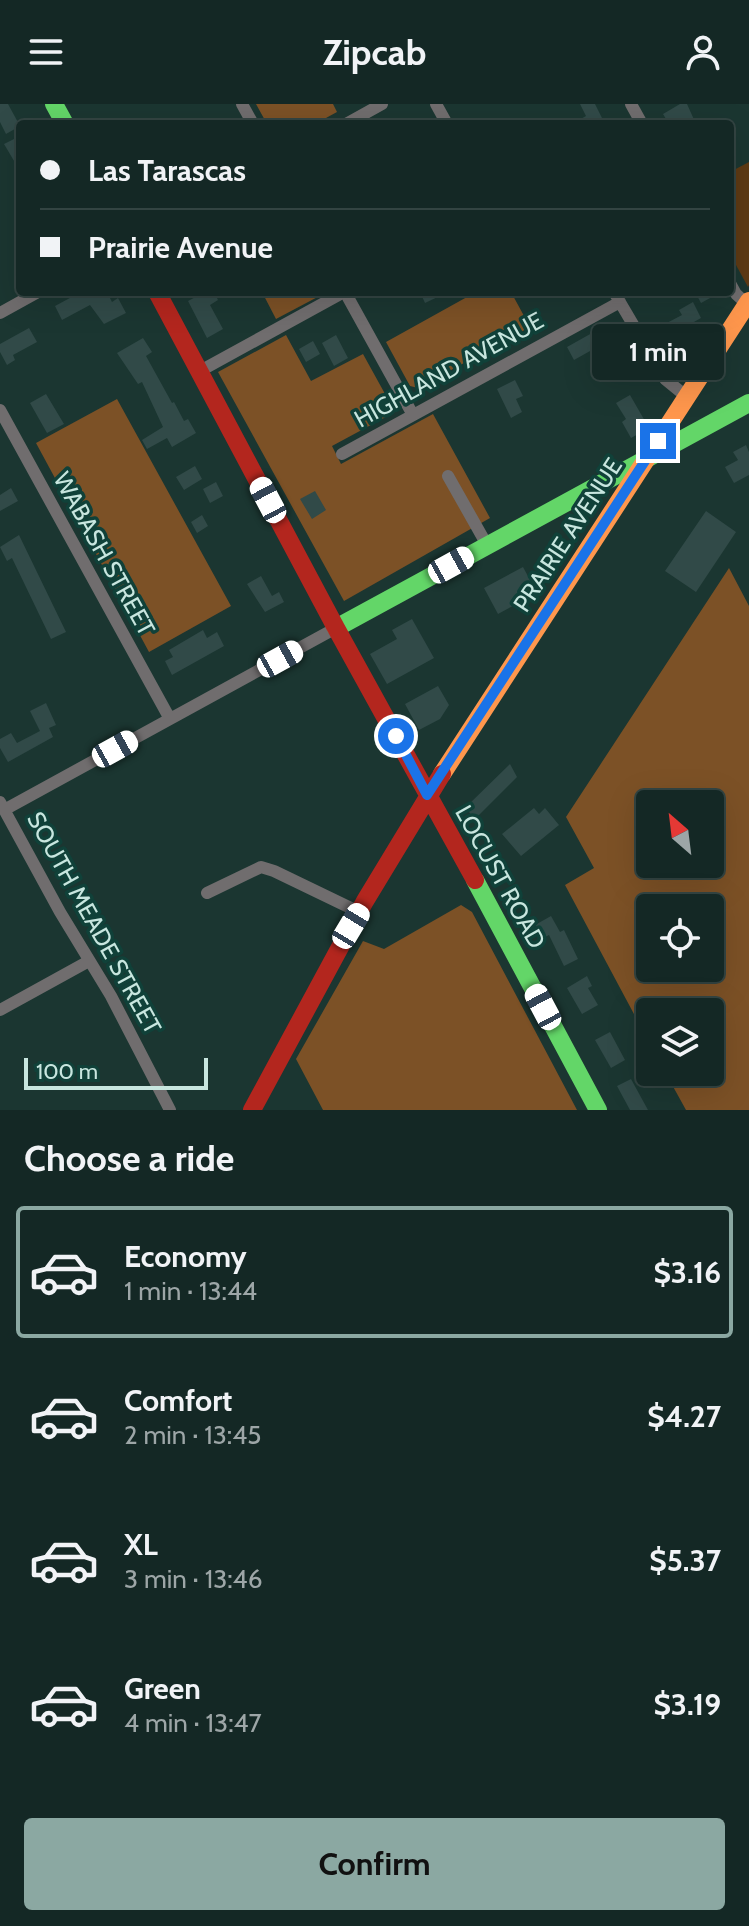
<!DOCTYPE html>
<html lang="en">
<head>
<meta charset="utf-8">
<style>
  body { margin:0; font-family:Cabin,sans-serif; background:#1d302d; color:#f1f3f6; height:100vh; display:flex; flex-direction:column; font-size:30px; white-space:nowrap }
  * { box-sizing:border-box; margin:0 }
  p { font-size:26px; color:#9da6a7 }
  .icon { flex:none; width:44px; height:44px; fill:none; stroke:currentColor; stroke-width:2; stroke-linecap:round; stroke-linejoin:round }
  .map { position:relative; height:1006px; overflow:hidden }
  .details { display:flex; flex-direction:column; background:#142825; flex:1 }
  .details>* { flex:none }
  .top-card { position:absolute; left:16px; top:16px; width:718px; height:176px; border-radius:8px; box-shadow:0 8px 32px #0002,0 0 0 2px #334442; display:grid; align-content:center; height:176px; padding:0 24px; background:#142825 }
  .needle { width:52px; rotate:332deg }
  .fabs { position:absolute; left:636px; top:686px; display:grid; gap:16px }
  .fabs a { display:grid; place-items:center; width:88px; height:88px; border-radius:8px; background:#142825; box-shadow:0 8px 32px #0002,0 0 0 2px #334442; font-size:40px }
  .scale { position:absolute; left:24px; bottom:20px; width:184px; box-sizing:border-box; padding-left:8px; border:4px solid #c8e6df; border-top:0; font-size:22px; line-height:28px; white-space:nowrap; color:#c8e6df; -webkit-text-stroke:6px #104139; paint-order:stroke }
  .end { position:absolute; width:36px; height:36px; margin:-18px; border:10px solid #1a73e8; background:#fff; box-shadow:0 0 0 4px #fff }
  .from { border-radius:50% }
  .bubble { position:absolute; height:56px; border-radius:8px; background:#142825; box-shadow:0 8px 32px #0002,0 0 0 2px #334442; font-size:26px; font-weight:700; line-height:56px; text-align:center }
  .car { position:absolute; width:24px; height:48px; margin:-24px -12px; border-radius:10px; box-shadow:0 0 6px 2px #0007; background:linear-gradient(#fff 24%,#345 0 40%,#fff 0 76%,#345 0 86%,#fff 0) }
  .top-card b { display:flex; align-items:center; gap:28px; height:76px; font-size:30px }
  .top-card b+b { border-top:2px solid #334442 }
  .top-card i { width:20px; height:20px; background:#f1f3f6 }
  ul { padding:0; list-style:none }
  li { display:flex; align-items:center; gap:24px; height:132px; margin:0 16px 12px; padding:0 8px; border:4px solid transparent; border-radius:8px }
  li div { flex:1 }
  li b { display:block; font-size:30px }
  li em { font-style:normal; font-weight:700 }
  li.active { border-color:#8ba8a2 }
  li>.icon { width:72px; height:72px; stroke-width:1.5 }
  h2 { padding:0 24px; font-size:36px; line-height:96px }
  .cta { display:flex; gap:16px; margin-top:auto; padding:16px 24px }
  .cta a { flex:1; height:92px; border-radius:8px; background:#8ba8a2; color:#111; font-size:32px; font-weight:700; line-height:92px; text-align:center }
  header { display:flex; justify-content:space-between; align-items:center; height:104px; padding:0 24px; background:#142825; font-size:36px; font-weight:700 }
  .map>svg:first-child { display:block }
  .green { fill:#5e3a14 }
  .forest { fill:#7c5126; fill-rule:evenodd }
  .building { fill:#314a48 }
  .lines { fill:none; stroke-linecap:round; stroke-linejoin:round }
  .street { stroke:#706d6e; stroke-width:12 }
  .fast { stroke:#63d668; stroke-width:18 }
  .slow { stroke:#ff974d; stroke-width:18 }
  .jam { stroke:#b3261e; stroke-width:18 }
  .route { stroke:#1a73e8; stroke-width:10 }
  .labels { text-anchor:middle; stroke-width:7; stroke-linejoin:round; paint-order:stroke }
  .street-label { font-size:24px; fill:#c8e6df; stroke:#104139 }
</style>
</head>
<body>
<header><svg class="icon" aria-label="menu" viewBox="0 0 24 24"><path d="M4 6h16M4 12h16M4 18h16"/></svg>Zipcab<svg class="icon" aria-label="person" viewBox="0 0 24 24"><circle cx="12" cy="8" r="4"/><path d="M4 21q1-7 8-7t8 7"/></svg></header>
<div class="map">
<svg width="749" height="1006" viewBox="0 0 749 1006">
  <rect width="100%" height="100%" fill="#1b3631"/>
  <!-- green -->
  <path class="green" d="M749,58V181L748,183L730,150V68Z"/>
  <!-- forest -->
  <path class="forest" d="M256,0H333L337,8L315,20H267Z
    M262,188H327L276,215Z
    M476,188H511L530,223L418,284L410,282L386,238Z
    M286,231L311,277L363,250L395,308L332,342L341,360L433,310L490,414L344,497L218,268Z
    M117,295L231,502L149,548L36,339Z
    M729,464L749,502V1006H686L665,968H710V908H650V940L565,781L594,764L566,713ZM650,700H710V760H650ZM650,804H710V864H650Z
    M461,801L472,808L577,1006H323L296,955L363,837L384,845Z"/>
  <!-- building -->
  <path class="building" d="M0,0H8L20,22L6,30L0,18Z
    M580,0H595L605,20H572L586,12Z
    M680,0H687L696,20H669L663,10Z
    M14,35L20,46V67L4,40Z
    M81,188H107L112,198L118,194L126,209L104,220L90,201L62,216L55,202Z
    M205,188H214L218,196L210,201L223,225L207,234L188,197Z
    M420,188H448L425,199Z
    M695,188H721L701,199Z
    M693,198L701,214L683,224L686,230L671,238L663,221L682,211L679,206Z
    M29,224L37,238L13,251L15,256L7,261L0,248V240Z
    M592,229L599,242L574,256L567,243Z
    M336,231L348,254L334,262L322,239Z
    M143,234L152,248L146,252L172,299L174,298L184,317L188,315L196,329L172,343L167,334L147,345L142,336L163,323L142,278L138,280L117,249Z
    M313,237L320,250L306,258L299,245Z
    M515,276L523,292L516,295L522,308L511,314L497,285Z
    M46,290L64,320L47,329L30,299Z
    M630,291L649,324L631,334L622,318L626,315L616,299Z
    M746,341L749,348V371L734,379L725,363L738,356L733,348Z
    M195,362L202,375L184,386L176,373Z
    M216,378L223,392L210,399L203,385Z
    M11,384L18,397L0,407V391Z
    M315,387L326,406L312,415L300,395Z
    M706,407L736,428L696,488L665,467Z
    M202,411L208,422L197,429L191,418Z
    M19,431L66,528L51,535L12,454L7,457L0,443Z
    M523,463L537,489L498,510L484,484Z
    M261,472L272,492L279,488L284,498L265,508L247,480Z
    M412,515L434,554L387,580L370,550L397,535L392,526Z
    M203,526L207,534L217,528L224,542L172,571L165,557L173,553L169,546Z
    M438,582L449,601L440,615L419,626L405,600Z
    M46,599L56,621L49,624L53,633L8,658L0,644V635L11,629L17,639L40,627L30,607Z
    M510,660L517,673L474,716L466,703Z
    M534,704L539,710L545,704L559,721L521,752L502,730Z
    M551,812L560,828L564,826L578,855L564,862L549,831L543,834L535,821Z
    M587,872L592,882L588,884L598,901L582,910L567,884Z
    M610,928L625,956L611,964L595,936Z
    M631,975L648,1006H630L617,982Z"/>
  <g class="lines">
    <!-- street -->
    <path class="street" d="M242,0L253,20
      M436,0L447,20
      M631,0L642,20
      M346,20L382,0
      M730,179L736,190L747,200
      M345,188L413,311
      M614,188L665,275L687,293
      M0,209L38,188
      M200,267L344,188
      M0,306L170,615
      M342,350L620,198
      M448,372L487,441
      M0,698L60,808L111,892L170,1006
      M4,706L336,524
      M207,789L261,763L274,767L359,808
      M0,906L89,857"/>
    <!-- fast -->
    <path class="fast" d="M54,0L65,20
      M336,524L749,299
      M475,776L598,1006"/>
    <!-- slow -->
    <path class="slow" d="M442,670L749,197"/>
    <!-- jam -->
    <path class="jam" d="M157,188L336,524L475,776
      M252,1006L365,797L442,670"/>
  </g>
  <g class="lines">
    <!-- route -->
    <path class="route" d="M396,632L427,691L658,337"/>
  </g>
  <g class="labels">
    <!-- street labels -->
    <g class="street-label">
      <text transform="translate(449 266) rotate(-29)" y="8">HIGHLAND AVENUE</text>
      <text transform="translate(568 431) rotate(-57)" y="8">PRAIRIE AVENUE</text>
      <text transform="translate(104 450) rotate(61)" y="8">WABASH STREET</text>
      <text transform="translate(500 773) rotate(61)" y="8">LOCUST ROAD</text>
      <text transform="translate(94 819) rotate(61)" y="8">SOUTH MEADE STREET</text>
    </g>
  </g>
</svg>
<div class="fabs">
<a><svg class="needle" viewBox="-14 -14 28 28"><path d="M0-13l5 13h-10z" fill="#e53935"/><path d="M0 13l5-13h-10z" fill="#9da6a7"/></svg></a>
<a><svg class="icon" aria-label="locate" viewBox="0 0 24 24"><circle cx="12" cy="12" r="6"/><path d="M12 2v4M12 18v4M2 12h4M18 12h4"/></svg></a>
<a><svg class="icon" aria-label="layers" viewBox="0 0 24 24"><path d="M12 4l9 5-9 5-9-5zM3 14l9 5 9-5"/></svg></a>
</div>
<div class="scale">100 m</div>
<i class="end from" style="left:396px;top:632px"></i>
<i class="end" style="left:658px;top:337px"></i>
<div class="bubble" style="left:592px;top:220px;width:132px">1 min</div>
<i class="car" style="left:268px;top:396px;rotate:332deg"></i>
<i class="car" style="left:451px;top:461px;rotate:61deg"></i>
<i class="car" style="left:280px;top:555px;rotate:61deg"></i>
<i class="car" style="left:115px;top:645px;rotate:61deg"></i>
<i class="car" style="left:351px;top:822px;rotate:31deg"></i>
<i class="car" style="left:543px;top:903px;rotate:332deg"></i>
<div class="top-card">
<b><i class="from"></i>Las Tarascas</b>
<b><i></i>Prairie Avenue</b>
</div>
</div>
<section class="details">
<h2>Choose a ride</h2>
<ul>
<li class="active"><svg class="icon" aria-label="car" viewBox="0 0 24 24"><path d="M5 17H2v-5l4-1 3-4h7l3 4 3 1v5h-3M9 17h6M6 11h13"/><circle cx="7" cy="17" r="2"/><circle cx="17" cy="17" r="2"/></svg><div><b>Economy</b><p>1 min · 13:44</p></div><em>$3.16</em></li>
<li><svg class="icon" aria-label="car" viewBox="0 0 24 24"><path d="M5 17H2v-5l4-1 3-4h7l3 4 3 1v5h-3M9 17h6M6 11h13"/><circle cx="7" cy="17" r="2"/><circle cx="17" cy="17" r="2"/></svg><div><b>Comfort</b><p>2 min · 13:45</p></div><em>$4.27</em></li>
<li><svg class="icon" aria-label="car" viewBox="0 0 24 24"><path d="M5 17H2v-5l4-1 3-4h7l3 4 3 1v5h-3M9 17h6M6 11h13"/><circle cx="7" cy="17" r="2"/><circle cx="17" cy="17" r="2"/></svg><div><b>XL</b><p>3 min · 13:46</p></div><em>$5.37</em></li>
<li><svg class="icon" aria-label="car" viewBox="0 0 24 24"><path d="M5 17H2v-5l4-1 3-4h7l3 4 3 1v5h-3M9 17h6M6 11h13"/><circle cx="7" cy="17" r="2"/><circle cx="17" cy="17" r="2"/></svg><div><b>Green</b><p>4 min · 13:47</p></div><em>$3.19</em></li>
</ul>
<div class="cta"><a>Confirm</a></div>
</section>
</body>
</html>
